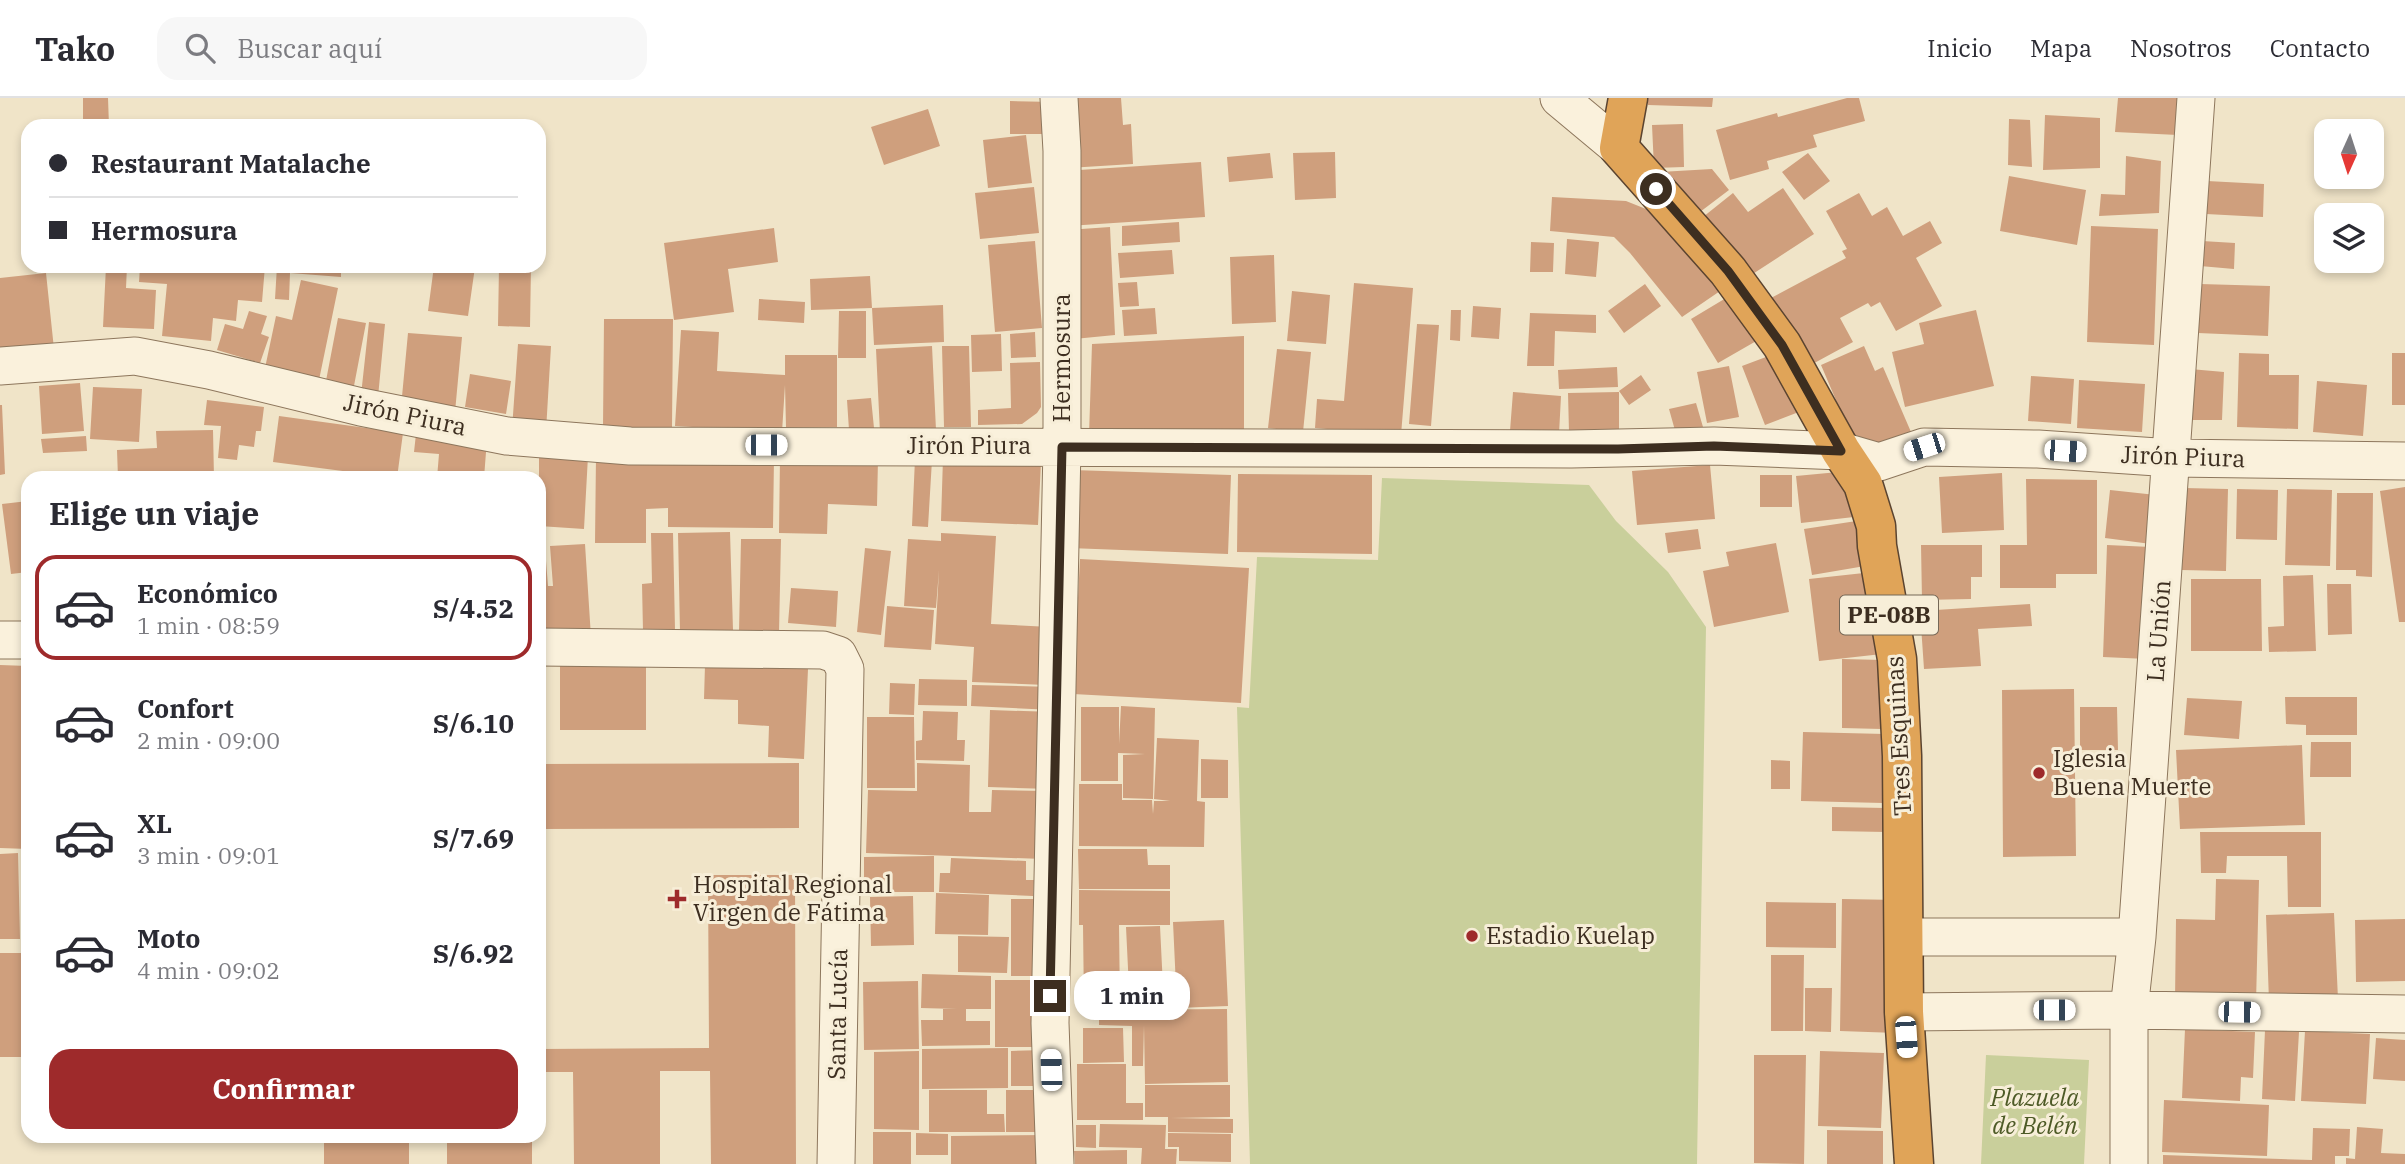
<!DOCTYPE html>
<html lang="es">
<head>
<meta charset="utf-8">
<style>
  body { margin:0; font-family:"IBM Plex Serif",serif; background:#f7f7f7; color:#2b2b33; height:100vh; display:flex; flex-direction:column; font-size:26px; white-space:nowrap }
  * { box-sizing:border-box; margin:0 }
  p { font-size:23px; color:#7c7c81 }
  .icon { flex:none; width:38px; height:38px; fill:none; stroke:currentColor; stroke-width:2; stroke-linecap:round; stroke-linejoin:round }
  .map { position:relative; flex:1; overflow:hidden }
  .panel { position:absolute; left:21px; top:373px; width:525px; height:672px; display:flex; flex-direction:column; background:#fff; border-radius:21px; box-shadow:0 4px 10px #0003 }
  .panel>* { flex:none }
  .guide { position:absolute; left:21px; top:21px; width:525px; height:154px; border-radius:21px; box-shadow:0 4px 10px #0003; display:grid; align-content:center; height:154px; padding:0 28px; background:#fff }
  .needle { width:46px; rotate:183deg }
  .controls { position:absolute; left:2314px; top:21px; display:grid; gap:14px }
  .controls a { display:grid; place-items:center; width:70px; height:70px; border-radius:14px; background:#fff; box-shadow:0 4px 10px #0003; font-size:35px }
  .end { position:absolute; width:32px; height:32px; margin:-16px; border:9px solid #3d2e20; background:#fff; box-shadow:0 0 0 4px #fff }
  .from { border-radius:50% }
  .bubble { position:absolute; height:49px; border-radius:21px; background:#fff; box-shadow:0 4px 10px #0003; font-size:23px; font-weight:700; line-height:49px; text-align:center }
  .car { position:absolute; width:21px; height:42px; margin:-21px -10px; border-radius:9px; box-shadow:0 0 5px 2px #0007; background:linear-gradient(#fff 24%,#345 0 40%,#fff 0 76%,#345 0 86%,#fff 0) }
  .guide b { display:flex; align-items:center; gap:24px; height:66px; font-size:26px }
  .guide b+b { border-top:2px solid #e1e1e2 }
  .guide i { width:18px; height:18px; background:#2b2b33 }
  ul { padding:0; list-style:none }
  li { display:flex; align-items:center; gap:21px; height:105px; margin:0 14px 10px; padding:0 14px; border:4px solid transparent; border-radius:21px }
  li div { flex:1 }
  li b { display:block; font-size:26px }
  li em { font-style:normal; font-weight:700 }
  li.current { border-color:#9e2a2b }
  li>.icon { width:63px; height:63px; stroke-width:1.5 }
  h2 { padding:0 28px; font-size:32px; line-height:84px }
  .cta { display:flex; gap:14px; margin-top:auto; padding:14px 28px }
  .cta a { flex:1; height:80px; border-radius:21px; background:#9e2a2b; color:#fff; font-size:28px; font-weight:700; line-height:80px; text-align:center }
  header { display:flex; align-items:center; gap:42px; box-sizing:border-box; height:98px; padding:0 35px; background:#fff; border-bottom:2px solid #e1e1e2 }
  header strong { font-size:33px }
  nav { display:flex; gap:38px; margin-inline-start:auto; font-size:24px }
  .search { width:490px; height:63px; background:#f7f7f7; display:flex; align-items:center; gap:18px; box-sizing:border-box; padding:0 24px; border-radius:21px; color:#7c7c81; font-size:26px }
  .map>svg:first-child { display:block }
  .green { fill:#c9cf9b }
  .building { fill:#cf9f7d }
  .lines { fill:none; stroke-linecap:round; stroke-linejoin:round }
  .street-casing { stroke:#8d765c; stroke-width:39 }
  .highway-casing { stroke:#5b4430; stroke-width:41 }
  .street { stroke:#faf1dc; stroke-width:37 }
  .highway { stroke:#e0a458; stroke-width:38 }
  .route { stroke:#3d2e20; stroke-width:9 }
  .poi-dot { fill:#9e2a2b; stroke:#f7eed8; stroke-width:2.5 }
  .labels { text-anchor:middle; stroke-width:6; stroke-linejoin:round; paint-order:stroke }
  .shield { fill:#f7eed8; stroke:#756857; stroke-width:2 }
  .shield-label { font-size:23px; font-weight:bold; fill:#3d2e20 }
  .street-label { font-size:24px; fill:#3d2e20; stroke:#f7eed8 }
  .poi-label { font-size:24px; fill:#3d2e20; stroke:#f7eed8; text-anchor:start }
  .park-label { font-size:24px; font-style:italic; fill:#4d5a26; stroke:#f7eed8 }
</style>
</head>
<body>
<header>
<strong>Tako</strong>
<div class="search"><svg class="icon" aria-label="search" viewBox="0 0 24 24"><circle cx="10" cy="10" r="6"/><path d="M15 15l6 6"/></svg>Buscar aquí</div>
<nav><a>Inicio</a><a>Mapa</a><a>Nosotros</a><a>Contacto</a></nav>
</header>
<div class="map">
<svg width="2405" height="1066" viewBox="0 0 2405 1066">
  <rect width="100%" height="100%" fill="#f0e4c8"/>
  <!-- green -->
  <path class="green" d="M1382,380L1589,387L1616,423L1668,474L1706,529L1697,1066H1250L1237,609L1249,610L1257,459L1378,462Z
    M1986,957L2089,962L2084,1066H1981Z"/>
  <!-- building -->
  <path class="building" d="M83,0H108L109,28H83Z
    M1064,0H1121L1123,27L1131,26L1133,66L1068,70Z
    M1648,0H1713L1712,9L1648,7Z
    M1847,0H1859L1865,23L1813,37L1817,49L1767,63L1769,71L1730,82L1716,32L1777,15L1778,19Z
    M2118,0H2180L2178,37L2115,34Z
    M1010,3L1054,4V36H1010Z
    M928,11L940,48L884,67L871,29Z
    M2045,17L2100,20V70L2043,72Z
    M2009,21L2030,22L2032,69L2008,67Z
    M1683,26L1684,69L1654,70L1652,27Z
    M1026,37L1032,85L988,90L983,42Z
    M1335,54L1336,100L1295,102L1293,55Z
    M1270,55L1273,80L1229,84L1227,59Z
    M1808,55L1830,83L1804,102L1782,74Z
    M2126,58L2161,63L2159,115L2099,118L2101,96L2125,97Z
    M1201,64L1205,119L1068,128L1064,73Z
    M1712,71L1729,92L1696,117L1660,74Z
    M2009,78L2086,92L2077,147L2000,133Z
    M2207,83L2264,86L2263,119L2206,116Z
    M1034,89L1039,135L980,141L975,95Z
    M1783,90L1814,136L1745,181L1698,123L1733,95L1748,114Z
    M1859,95L1872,118L1887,109L1903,138L1930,123L1942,145L1916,160L1942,208L1896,233L1880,204L1871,209L1868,205L1840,220L1853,244L1807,269L1769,201L1846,160L1842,153L1847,151L1826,113Z
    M1552,99L1626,103L1651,113L1726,189L1682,219L1630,155L1614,139L1550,133Z
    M1179,124L1180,144L1122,148V128Z
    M2091,128L2158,131L2154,247L2087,244Z
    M1110,129L1115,237L1074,241L1067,132Z
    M774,130L778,164L728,171L734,214L674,222L664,145Z
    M1567,141L1599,144L1596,179L1565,176Z
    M1035,143L1042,230L995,234L988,147Z
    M2202,143L2235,145L2234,171L2200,168Z
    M1531,144L1554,145L1553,174H1530Z
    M1172,152L1174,176L1120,180L1118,155Z
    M1274,157L1276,224L1232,226L1230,159Z
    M106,168H127L126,190L156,192L154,231L103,229Z
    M140,168H265L262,204L238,202L236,223L213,220L211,243L162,238L167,186L139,184Z
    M277,168H341V179L290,175L289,202L275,201Z
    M434,168L475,169L468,218L428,213Z
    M499,168H531L530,229L498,228Z
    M46,175L54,251L0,257V180Z
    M870,178L872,210L811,212L810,181Z
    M301,182L338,190L319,282L265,270L276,218L292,222Z
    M1137,184L1139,208L1120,209L1118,185Z
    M1354,185L1413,190L1401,337L1315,330L1317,301L1344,303Z
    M1645,186L1661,208L1624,235L1608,213Z
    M2200,186L2270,188L2268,238L2198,235Z
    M1292,193L1330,197L1326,246L1287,243Z
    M1731,197L1758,242L1718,265L1691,221Z
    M759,201L805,204L804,225L758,222Z
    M943,207L944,244L874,247L872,210Z
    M1473,208L1501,210L1499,241L1471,239Z
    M1155,210L1157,236L1124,238L1122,212Z
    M1451,212H1461L1460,243L1450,242Z
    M1976,212L1994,288L1905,309L1892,254L1924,246L1919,225Z
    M249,213L267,218L261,236L269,239L260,265L217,252L225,226L243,231Z
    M839,213H866V260H838Z
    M1530,215L1596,217V235L1555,233L1554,268H1527Z
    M338,220L366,225L353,293L325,288Z
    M604,221H673L672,329H603Z
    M369,224L385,226L378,299L361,297Z
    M1417,226L1439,227L1431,328L1409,326Z
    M681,232L719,234L717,273L785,277V257H837V329H786L785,287L782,334L675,328Z
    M1035,234L1036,259L1011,260L1010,236Z
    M408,235L462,239L455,314L401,309Z
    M1001,236L1002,273L972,274L971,237Z
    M1244,238V337H1089L1092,246Z
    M518,246L551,248L546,333L512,331Z
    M932,248L936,332L880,335L876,251Z
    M942,248H969L971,329H944Z
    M1864,248L1875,273L1883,269L1911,334L1859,356L1821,267Z
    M1277,251L1311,254L1303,334L1268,330Z
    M1782,253L1804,312L1765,327L1742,268Z
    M2239,255L2269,256V277H2299L2298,331L2237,329Z
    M2392,255H2405V307H2392Z
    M1040,264L1041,309L1037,315L1022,326L978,327V312L1011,310L1010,265Z
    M1729,268L1739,319L1707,325L1697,274Z
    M1617,269L1618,289L1559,291L1558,272Z
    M2190,271L2224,274L2222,322H2190Z
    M470,276L511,283L506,316L465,309Z
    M1641,277L1651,292L1629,307L1619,293Z
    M2031,278L2074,281L2071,326L2028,323Z
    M2079,282L2145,286L2142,334L2077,330Z
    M2317,283L2367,287L2363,338L2313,334Z
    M80,285L84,333L42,336L39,288Z
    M93,289L142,291L139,344L90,341Z
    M1513,294L1561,298L1559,336L1510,333Z
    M1619,294V333L1569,334L1568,295Z
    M871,300L874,330L849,332L847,302Z
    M207,302L264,309L261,333H256L254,349L239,347L237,362L218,360L221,328L204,327Z
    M1696,305L1703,329L1676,336L1669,311Z
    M0,307H2L5,376L0,377Z
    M279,318L403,335L397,380L273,364Z
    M213,332L214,380H118L117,352L157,350L156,333Z
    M416,336L487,341L484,380H437L439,356L414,354Z
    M86,338L87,353L43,355L41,341Z
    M539,355L588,358L584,431L539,428Z
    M596,358L774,359L773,430L668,429V410L646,411V445H595Z
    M780,360L878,361L877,408L828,406L827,436L779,435Z
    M943,360L1041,364L1038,427L941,423Z
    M915,361L932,362L928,429L912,428Z
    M1710,367L1715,421L1637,427L1632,373Z
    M1072,372L1231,377L1228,456L1069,450Z
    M1849,373L1854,419L1801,425L1796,378Z
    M2002,375L2004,432L1942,435L1939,379Z
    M1238,376L1372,377V456L1237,454Z
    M1760,377H1792V409H1760Z
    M2026,381L2097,382V476H2056V490H2000V447H2027Z
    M2405,389V524H2399L2380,393Z
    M2184,390L2228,391L2226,473L2182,472Z
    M2237,391L2278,392L2277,442L2236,441Z
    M2287,391L2332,392L2330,468L2285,467Z
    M2110,392L2156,397L2151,446L2105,440Z
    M2337,395H2373L2372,479L2356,478V472H2336Z
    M28,403V474L11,476L2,406Z
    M1863,422L1871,467L1812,477L1804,431Z
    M1698,431L1701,451L1668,455L1665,435Z
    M730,434L733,532L680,534L678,435Z
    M651,435H673L675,532L643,533L642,486L652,485Z
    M941,435L996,438L991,526L1050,529L1046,587L972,584L974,549L935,546L939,472L936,510L904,508L908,441L941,443Z
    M741,441H781L779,535L739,534Z
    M1776,445L1789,514L1714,529L1703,473L1729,468L1726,454Z
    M585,446L591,539L539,543V463H546L548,488H553L550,448Z
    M1921,447H1982V479H1971V501L1922,502Z
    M2107,447L2151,449L2147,561L2103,559Z
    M865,450L891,453L881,537L857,534Z
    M1080,461L1249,470L1241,605L1073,596Z
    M1873,474L1882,556L1819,563L1809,481Z
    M2313,477L2316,553L2269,554L2268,529L2284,528L2283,478Z
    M2191,481H2261L2262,553H2191Z
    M2327,486H2351L2352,536L2328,537Z
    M791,490L838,493L836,529L788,525Z
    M2030,506L2032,528L1978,531L1981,568L1924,571L1920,513Z
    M887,508L934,512L931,552L884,549Z
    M1842,561L1883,562L1882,631L1842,630Z
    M646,565V632H560V566Z
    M0,567L28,568V751L0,750Z
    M705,567L808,571L804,661L768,659L769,628L738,626V602L704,601Z
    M919,581L967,582V608L918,607Z
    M890,585L915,586L914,617L889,616Z
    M972,587L1054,589L1053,612L971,608Z
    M2074,591L2076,758L2003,759L2002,592Z
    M2285,599H2357V637H2306V627L2286,626Z
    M2187,600L2242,603L2239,641L2184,637Z
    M1121,608L1155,610L1153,701L1123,700V657L1145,656L1118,655V683H1081V609H1119V646Z
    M2080,609H2117L2118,652H2080Z
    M990,612L1054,614L1051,691L988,689Z
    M923,613L958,614L957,642H965L964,663L916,662V643L922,642Z
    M867,619H914L915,690H867Z
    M1803,634L1885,636L1883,705L1801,703Z
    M1157,640L1199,642L1197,703L1205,704L1204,749L1079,748V686H1122V702H1152L1153,716L1154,703H1170L1154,701Z
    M2311,644H2351V679H2310Z
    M2302,647L2305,727L2180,731L2176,652Z
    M1201,661L1228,662V700H1201Z
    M1771,662L1790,663V691H1771Z
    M799,665V730L539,731V666Z
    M917,665L970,667L969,714H991L992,692L1046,693L1043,761L866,755L868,692L917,693Z
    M1832,709L1886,710V734L1832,733Z
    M2200,734H2321V809H2288L2287,758H2227L2226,775H2201Z
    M1078,751H1147L1148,767H1170V791H1079Z
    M18,755L20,841H0V756Z
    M934,758V794H864V759Z
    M951,760L1026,763V782H1034L1033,798L939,794L940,775H950Z
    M708,777H795L796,1066H711L710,973H660V1066H574L573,974H539V951L709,950Z
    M2216,781L2259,782L2256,905L2175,903L2176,821L2215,822Z
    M1079,792L1170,793V827H1119L1120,909H1084L1083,827H1079Z
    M936,795L989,797L988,837L935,836Z
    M913,798L914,847L871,848L870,799Z
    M1011,801H1046V878H1011Z
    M1842,801L1899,802L1897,935L1840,933Z
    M1766,804L1836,805V850L1766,849Z
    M2334,815L2338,901L2269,904L2266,817Z
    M2405,821V883L2356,884L2355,822Z
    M1224,822L1228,908L1177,910L1173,824Z
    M1160,828L1163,889L1129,891L1126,829Z
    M958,838L1009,839L1007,875L958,874Z
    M0,855H28L27,959H0Z
    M1771,857H1804L1803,933H1771Z
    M922,876L991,878V911H966V923H990V947L922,948L921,922H943V911H957L921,910Z
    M995,882H1042V949H995Z
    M918,883L919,951L864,952L863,884Z
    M1805,890H1832L1831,934L1805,933Z
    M1128,892H1163V907H1128Z
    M1227,911L1228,984L1145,986L1144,927L1143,968H1132V928L1099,927V912Z
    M1083,930H1123L1124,964L1083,965Z
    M2185,931L2255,934L2253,980L2241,979L2240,1003L2182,1000Z
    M2265,932L2299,934L2295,1003L2262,1001Z
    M2305,933L2370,936L2366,1006L2301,1003Z
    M2376,940L2405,942V983L2373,981Z
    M1008,950V990L922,991V951Z
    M1045,952L1046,988H1011V953Z
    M919,953V1032L874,1031V954Z
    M1820,953L1884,955L1881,1030L1818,1028Z
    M1754,957H1806L1804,1066L1754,1065Z
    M1077,966H1126V1005H1143V1022H1077Z
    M1145,987H1230V1019L1171,1020L1233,1021V1035L1168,1034V1019H1145Z
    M929,992H987V1016H1004L1005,1034H929Z
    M1006,992H1048V1034H1006Z
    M2164,1002L2269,1007L2267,1058L2162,1054Z
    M1100,1026L1166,1027L1165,1051H1177L1176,1066H1141L1142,1050L1099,1049Z
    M1076,1027H1096V1050L1076,1049Z
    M2357,1029L2383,1031L2381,1055L2405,1056V1066H2346V1060L2355,1061Z
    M2313,1030L2350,1031L2349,1058H2335V1066H2163V1057L2312,1062Z
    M1827,1032L1883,1033V1066H1827Z
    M873,1034H911V1066H873Z
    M916,1035L948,1036V1057H916Z
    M1168,1035L1231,1036V1064L1179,1063V1049H1168Z
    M1051,1037L1052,1066H951V1038Z
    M324,1038H409V1066H324Z
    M447,1038H532V1066H447Z
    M1127,1052V1066H1075L1074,1053Z"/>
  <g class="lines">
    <!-- street casing -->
    <g class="street-casing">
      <path id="street" d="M1559,0L1619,50
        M0,268L135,258L209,272L361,309L507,338L630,348L1571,351L1714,348L1841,353L1879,364L1924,349L2038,351L2172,360L2405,363
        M0,542H28
        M539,549L823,552L838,557L845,571L836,1066
        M1905,839H2137
        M1904,914L2129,912L2405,916
        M1055,1066L1050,925L1062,349V53L1059,0
        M2129,1066V912L2137,839L2196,0"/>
    </g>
    <!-- highway casing -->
    <g class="highway-casing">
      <path id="highway" d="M1628,0L1619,50L1728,173L1782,247L1841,353L1863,386L1876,428L1877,448L1897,561L1902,658L1904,914L1914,1066"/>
    </g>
    <!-- street -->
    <use href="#street" class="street"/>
    <!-- highway -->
    <use href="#highway" class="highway"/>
  </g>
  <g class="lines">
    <!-- route -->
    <path class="route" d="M1050,898L1062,349L1618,351L1714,348L1841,353L1782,247L1728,173L1656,91"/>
  </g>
  <!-- markers -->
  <g class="poi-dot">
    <circle cx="2039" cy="675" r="7"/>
    <path d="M673.5 790.5h7v7h7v7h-7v7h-7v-7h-7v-7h7z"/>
    <circle cx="1472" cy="838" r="7"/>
  </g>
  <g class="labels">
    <!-- shield labels -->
    <rect class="shield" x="1840" y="497.5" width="98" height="39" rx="5"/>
    <g class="shield-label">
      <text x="1889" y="525">PE-08B</text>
    </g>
    <!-- street labels -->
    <g class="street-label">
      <text transform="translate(1062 260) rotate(-90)" y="8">Hermosura</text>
      <text transform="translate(405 317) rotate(12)" y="8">Jirón Piura</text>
      <text x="969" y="356">Jirón Piura</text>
      <text transform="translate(2183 359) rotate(2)" y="8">Jirón Piura</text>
      <text transform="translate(2159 533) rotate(-86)" y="8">La Unión</text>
      <text transform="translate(1899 638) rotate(-93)" y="8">Tres Esquinas</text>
      <text transform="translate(838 916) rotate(-89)" y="8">Santa Lucía</text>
    </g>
    <!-- poi labels -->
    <g class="poi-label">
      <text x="2053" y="669">Iglesia<tspan x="2053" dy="28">Buena Muerte</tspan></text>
      <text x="693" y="795">Hospital Regional<tspan x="693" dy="28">Virgen de Fátima</tspan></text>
      <text x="1486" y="846">Estadio Kuelap</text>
    </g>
    <!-- park labels -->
    <g class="park-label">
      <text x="2035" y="1008">Plazuela<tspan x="2035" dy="28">de Belén</tspan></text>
    </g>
  </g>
</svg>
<div class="controls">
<a><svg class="needle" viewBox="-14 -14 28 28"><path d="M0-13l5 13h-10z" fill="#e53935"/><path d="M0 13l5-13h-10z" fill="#7c7c81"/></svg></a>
<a><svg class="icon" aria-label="layers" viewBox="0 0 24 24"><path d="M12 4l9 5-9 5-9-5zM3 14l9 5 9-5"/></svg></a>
</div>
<i class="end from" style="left:1656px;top:91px"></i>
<i class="end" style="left:1050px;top:898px"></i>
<div class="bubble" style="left:1074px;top:873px;width:116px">1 min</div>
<i class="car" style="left:766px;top:347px;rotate:90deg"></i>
<i class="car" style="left:1924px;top:349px;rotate:252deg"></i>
<i class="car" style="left:2065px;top:353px;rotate:94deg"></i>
<i class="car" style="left:2054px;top:912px;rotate:90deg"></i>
<i class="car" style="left:2239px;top:914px;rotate:91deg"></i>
<i class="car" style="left:1906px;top:939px;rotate:176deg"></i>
<i class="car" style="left:1051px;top:972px;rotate:358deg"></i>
<div class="guide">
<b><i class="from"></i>Restaurant Matalache</b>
<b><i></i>Hermosura</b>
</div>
<section class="panel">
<h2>Elige un viaje</h2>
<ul>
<li class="current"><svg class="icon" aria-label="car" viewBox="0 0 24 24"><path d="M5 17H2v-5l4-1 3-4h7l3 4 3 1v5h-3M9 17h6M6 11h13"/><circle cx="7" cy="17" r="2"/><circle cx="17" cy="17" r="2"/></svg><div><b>Económico</b><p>1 min · 08:59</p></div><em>S/4.52</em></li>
<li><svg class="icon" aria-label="car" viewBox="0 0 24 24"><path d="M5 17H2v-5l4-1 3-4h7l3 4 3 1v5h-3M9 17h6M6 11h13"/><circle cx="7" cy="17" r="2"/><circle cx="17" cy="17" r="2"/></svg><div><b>Confort</b><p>2 min · 09:00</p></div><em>S/6.10</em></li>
<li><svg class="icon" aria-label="car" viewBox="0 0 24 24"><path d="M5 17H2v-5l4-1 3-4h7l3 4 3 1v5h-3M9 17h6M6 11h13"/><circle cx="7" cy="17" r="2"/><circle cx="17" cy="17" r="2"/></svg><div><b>XL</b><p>3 min · 09:01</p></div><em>S/7.69</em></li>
<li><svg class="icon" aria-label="car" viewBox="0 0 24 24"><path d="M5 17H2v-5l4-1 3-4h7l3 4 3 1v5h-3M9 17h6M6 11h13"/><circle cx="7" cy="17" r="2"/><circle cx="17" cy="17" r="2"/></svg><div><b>Moto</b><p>4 min · 09:02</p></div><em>S/6.92</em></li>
</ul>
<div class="cta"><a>Confirmar</a></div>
</section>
</div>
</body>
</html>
